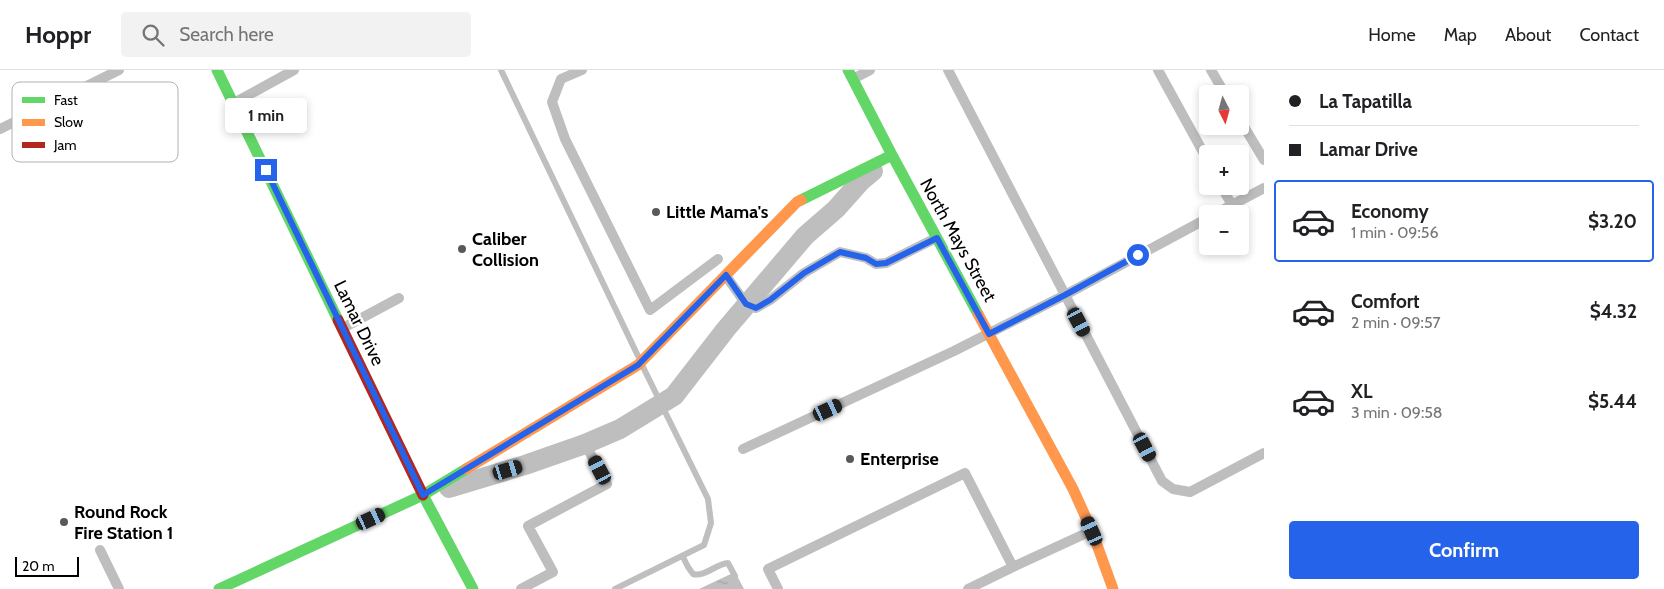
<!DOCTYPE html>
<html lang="en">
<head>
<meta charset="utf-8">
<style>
  body { margin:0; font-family:Cabin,sans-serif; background:#f2f2f2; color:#202124; height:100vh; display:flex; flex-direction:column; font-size:19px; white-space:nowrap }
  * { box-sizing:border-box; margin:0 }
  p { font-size:16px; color:#757577 }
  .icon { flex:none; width:28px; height:28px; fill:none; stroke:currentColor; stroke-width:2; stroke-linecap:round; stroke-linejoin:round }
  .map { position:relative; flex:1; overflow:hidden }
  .details { display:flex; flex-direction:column; background:#fff; width:400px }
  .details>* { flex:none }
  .guide { display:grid; align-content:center; height:110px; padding:0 25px; background:#fff }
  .needle { width:32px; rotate:174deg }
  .buttons { position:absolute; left:1199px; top:15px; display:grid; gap:10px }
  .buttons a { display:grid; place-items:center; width:50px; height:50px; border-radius:5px; background:#fff; box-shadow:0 2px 8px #0003; font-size:25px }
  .scale { position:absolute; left:15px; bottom:12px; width:64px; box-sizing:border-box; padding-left:5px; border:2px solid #000; border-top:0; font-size:14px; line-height:18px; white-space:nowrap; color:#000; -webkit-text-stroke:4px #fff; paint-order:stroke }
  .end { position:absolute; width:22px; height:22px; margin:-11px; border:6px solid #2563eb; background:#fff; box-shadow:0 0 0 2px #fff }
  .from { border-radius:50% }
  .bubble { position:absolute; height:35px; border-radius:5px; background:#fff; box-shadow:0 2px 8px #0003; font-size:16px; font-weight:800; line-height:35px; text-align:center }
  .car { position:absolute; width:15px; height:30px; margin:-15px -8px; border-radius:6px; box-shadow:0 0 4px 1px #0007; background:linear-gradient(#222 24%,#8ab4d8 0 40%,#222 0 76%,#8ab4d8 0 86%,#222 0) }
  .guide b { display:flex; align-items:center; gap:18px; height:48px; font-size:19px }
  .guide b+b { border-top:1px solid #e0e0e0 }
  .guide i { width:12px; height:12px; background:#202124 }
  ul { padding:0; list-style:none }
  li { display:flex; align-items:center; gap:15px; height:82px; margin:0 10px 8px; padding:0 15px; border:2px solid transparent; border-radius:5px }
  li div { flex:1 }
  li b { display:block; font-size:19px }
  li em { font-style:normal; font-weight:800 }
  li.active { border-color:#2563eb }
  li>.icon { width:45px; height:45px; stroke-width:1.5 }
  .action { display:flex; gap:10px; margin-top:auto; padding:10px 25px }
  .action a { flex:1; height:58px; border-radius:5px; background:#2563eb; color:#fff; font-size:20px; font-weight:800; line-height:58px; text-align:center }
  header { display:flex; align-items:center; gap:30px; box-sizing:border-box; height:70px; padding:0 25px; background:#fff; border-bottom:1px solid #e0e0e0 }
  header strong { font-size:24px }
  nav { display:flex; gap:28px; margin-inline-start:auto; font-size:18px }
  .search { width:350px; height:45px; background:#f2f2f2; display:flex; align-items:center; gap:12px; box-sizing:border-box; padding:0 18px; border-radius:5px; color:#757577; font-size:19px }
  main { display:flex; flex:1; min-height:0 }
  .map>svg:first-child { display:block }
  .water { fill:url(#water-ripples) }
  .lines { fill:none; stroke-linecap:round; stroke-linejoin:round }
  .stream { stroke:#bfbfbf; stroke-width:6 }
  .lane { stroke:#bebebe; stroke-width:10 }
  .street { stroke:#bebebe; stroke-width:20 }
  .fast { stroke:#63d668; stroke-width:11 }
  .slow { stroke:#ff974d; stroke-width:11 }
  .jam { stroke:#b3261e; stroke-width:11 }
  .route { stroke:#2563eb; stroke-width:6 }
  .poi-dot { fill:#595959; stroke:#fff; stroke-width:2 }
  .labels { text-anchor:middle; stroke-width:5; stroke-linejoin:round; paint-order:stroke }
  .poi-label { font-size:18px; font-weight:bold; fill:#000; stroke:#fff; text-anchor:start }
  .street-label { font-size:18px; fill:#000; stroke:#fff }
  .key { fill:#fff; stroke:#b2b2b2; stroke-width:1 }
  .key-label { font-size:14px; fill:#000 }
</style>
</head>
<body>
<header>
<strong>Hoppr</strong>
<div class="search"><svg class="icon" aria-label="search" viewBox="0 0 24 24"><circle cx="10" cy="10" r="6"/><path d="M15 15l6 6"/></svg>Search here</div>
<nav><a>Home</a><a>Map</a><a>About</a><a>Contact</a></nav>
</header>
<main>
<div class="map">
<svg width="1264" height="519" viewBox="0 0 1264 519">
  <defs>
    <pattern id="water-ripples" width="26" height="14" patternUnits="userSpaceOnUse" patternTransform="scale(1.25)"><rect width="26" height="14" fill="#bfbfbf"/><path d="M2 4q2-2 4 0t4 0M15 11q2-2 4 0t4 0" fill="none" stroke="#a2a2a2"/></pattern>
  </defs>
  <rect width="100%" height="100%" fill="#fff"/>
  <!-- water -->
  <path class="water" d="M735,502L744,519H699Z"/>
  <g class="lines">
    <!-- stream -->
    <path class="stream" d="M501,0L638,286
      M683,487L688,497L693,504C705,507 716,494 728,493L735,506
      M615,519L704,475L711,453L708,429L643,297"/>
    <!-- lane -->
    <path class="lane" d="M582,0L561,9L552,32L565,69L650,240L718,189
      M948,0L1162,411L1173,419L1190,422L1264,383
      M1158,0L1208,91
      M1211,0L1225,24
      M853,9L870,0
      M234,33L294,0
      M1240,50L1264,90
      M0,59L119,0
      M1221,116L1232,135
      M1215,144L1264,118
      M726,206L746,234L756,238L770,230L804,203L840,182L866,188L876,194L886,193L936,168
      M343,258L399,228
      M743,379L954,281L1065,225L1208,148
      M100,480L119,519
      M521,519L553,502L528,456L607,414L585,374
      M778,519L768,499L965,403L1013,497L1091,461
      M968,519L1013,497"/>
    <!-- street -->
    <path class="street" d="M449,418L525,395L585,374L620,359L674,326L726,259L805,166L836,139L861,111L873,101"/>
    <!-- fast -->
    <path class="fast" d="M217,0L338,250
      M848,0L892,85L978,244
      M801,130L892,85
      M423,425L473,519
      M219,519L423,425L466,399"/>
    <!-- slow -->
    <path class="slow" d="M978,244L1073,419L1092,461L1113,519
      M466,399L638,295L797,132L801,130"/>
    <!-- jam -->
    <path class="jam" d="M338,250L423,425"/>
  </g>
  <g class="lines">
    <!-- route -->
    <path class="route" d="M266,100L423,425L638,295L726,205L746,234L756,238L770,230L804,203L840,182L866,188L876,194L886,193L937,168L989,264L1065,225L1138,185"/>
  </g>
  <!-- markers -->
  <g class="poi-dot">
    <circle cx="656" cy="142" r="5"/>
    <circle cx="462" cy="179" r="5"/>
    <circle cx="850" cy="389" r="5"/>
    <circle cx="64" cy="452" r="5"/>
  </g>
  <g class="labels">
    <!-- poi labels -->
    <g class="poi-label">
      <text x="666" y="148">Little Mama's</text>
      <text x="472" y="175">Caliber<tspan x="472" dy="21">Collision</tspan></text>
      <text x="860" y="395">Enterprise</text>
      <text x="74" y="448">Round Rock<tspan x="74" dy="21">Fire Station 1</tspan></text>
    </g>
    <!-- street labels -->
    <g class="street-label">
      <text transform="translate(958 170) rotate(61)" y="6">North Mays Street</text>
      <text transform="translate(359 253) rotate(64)" y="6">Lamar Drive</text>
    </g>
  </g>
  <!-- legend -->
  <rect x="12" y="12" width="166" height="80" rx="8" class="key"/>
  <rect x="22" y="27" width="23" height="6" fill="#63d668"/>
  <rect x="22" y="49" width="23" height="7" fill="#ff974d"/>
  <rect x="22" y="72" width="23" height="6" fill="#b3261e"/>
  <g class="key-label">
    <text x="54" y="35">Fast</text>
    <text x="54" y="57">Slow</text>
    <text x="54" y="80">Jam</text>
  </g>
</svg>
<div class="buttons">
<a><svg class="needle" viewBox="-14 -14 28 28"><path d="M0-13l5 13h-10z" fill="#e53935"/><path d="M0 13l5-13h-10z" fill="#757577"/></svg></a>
<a>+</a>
<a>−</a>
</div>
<div class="scale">20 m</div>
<i class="end from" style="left:1138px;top:185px"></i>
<i class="end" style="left:266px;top:100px"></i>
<div class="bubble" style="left:225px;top:28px;width:82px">1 min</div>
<i class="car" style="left:1079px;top:252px;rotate:152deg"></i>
<i class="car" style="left:828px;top:340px;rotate:65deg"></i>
<i class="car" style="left:1145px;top:377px;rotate:152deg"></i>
<i class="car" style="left:508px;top:400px;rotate:73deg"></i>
<i class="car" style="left:600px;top:400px;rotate:332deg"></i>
<i class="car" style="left:371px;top:449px;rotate:65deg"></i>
<i class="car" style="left:1092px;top:461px;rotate:336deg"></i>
</div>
<section class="details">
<div class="guide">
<b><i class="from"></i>La Tapatilla</b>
<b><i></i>Lamar Drive</b>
</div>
<ul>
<li class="active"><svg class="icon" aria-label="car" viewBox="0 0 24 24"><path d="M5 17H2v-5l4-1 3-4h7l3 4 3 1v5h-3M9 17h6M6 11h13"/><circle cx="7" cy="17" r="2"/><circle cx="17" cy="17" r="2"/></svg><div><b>Economy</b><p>1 min · 09:56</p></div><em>$3.20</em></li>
<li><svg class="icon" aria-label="car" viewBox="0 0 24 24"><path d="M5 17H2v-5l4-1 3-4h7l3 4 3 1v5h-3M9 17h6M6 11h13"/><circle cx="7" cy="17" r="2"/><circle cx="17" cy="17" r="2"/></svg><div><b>Comfort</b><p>2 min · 09:57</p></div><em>$4.32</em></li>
<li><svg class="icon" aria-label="car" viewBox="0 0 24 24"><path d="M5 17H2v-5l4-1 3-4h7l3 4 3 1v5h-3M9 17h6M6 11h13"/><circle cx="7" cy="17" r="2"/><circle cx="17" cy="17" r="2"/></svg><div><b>XL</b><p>3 min · 09:58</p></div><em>$5.44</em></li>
</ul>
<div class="action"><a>Confirm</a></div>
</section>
</main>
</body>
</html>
